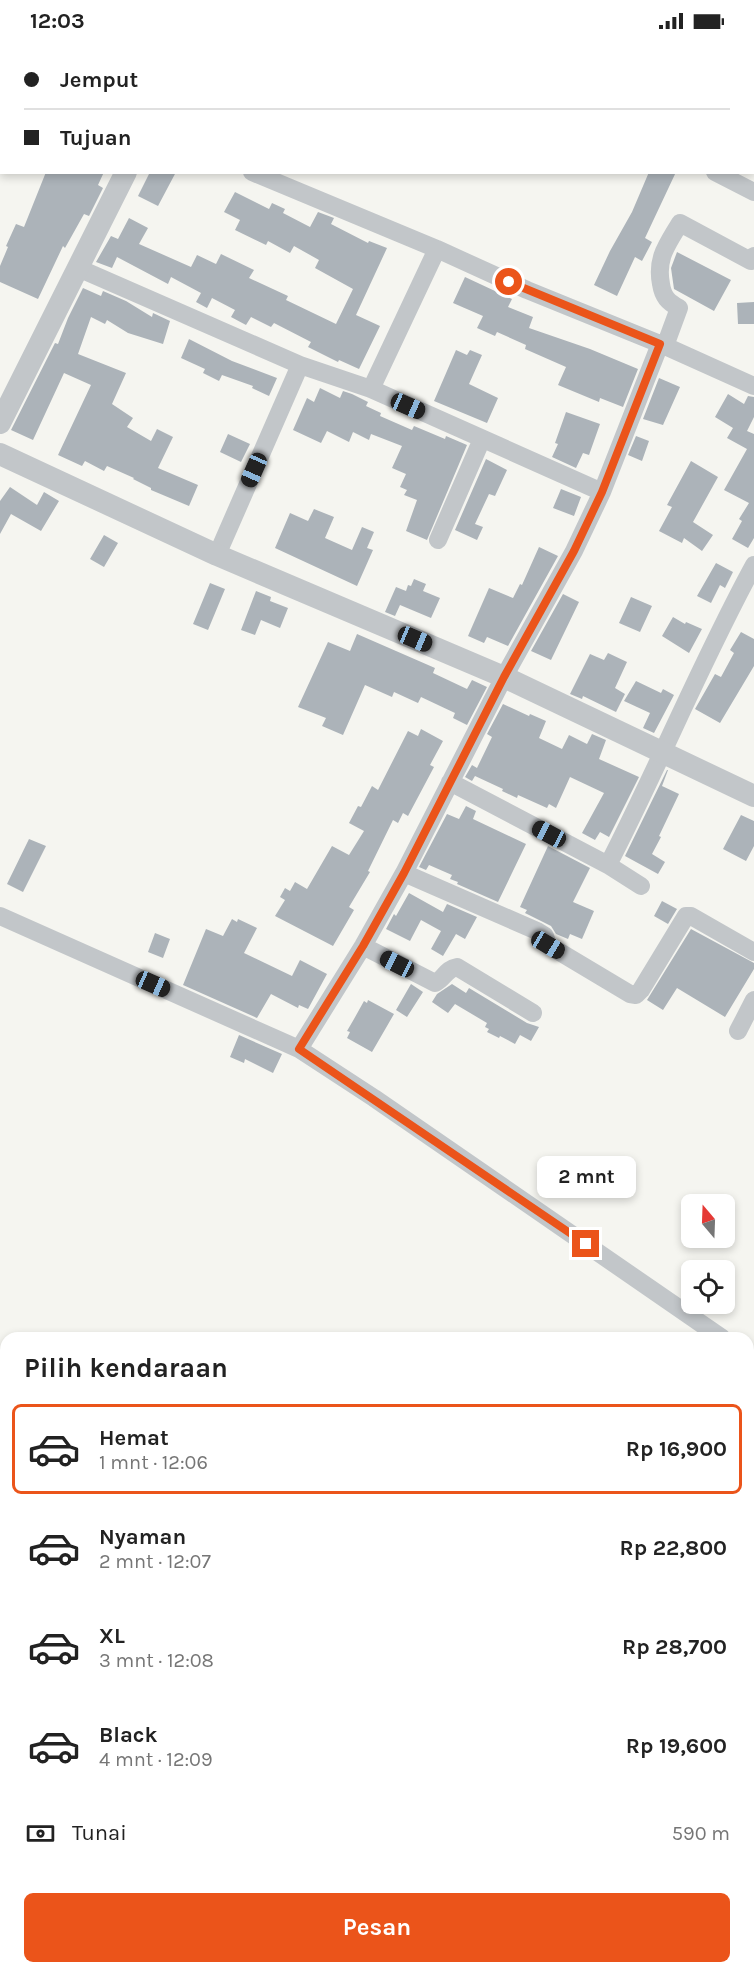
<!DOCTYPE html>
<html lang="id">
<head>
<meta charset="utf-8">
<style>
  body { margin:0; font-family:Karla,sans-serif; background:#f2f2f2; color:#222; height:100vh; display:flex; flex-direction:column; font-size:22px; white-space:nowrap }
  * { box-sizing:border-box; margin:0 }
  p { font-size:20px; color:#767676 }
  .icon { flex:none; width:33px; height:33px; fill:none; stroke:currentColor; stroke-width:2; stroke-linecap:round; stroke-linejoin:round }
  .map { position:relative; flex:1; overflow:hidden }
  .drawer { position:absolute; left:0px; top:1290px; width:754px; height:642px; display:flex; flex-direction:column; background:#fff; border-radius:18px 18px 0 0; box-shadow:0 3px 9px #0003 }
  .drawer>* { flex:none }
  .hud { position:absolute; left:0px; top:0px; width:754px; height:132px; box-shadow:0 3px 9px #0003; display:grid; align-content:center; height:132px; padding:0 24px; background:#fff }
  .needle { width:39px; rotate:341deg }
  .controls { position:absolute; left:681px; top:1152px; display:grid; gap:12px }
  .controls a { display:grid; place-items:center; width:54px; height:54px; border-radius:9px; background:#fff; box-shadow:0 3px 9px #0003; font-size:30px }
  .end { position:absolute; width:27px; height:27px; margin:-14px; border:8px solid #eb541a; background:#fff; box-shadow:0 0 0 3px #fff }
  .from { border-radius:50% }
  .bubble { position:absolute; height:42px; border-radius:9px; background:#fff; box-shadow:0 3px 9px #0003; font-size:20px; font-weight:700; line-height:42px; text-align:center }
  .car { position:absolute; width:18px; height:36px; margin:-18px -9px; border-radius:8px; box-shadow:0 0 4px 2px #0007; background:linear-gradient(#222 24%,#8ab4d8 0 40%,#222 0 76%,#8ab4d8 0 86%,#222 0) }
  .hud b { display:flex; align-items:center; gap:21px; height:57px; font-size:22px }
  .hud b+b { border-top:2px solid #e0e0e0 }
  .hud i { width:15px; height:15px; background:#222 }
  ul { padding:0; list-style:none }
  li { display:flex; align-items:center; gap:18px; height:90px; margin:0 12px 9px; padding:0 12px; border:3px solid transparent; border-radius:9px }
  li div { flex:1 }
  li b { display:block; font-size:22px }
  li em { font-style:normal; font-weight:700 }
  li.active { border-color:#eb541a }
  li>.icon { width:54px; height:54px; stroke-width:1.5 }
  h2 { padding:0 24px; font-size:27px; line-height:72px }
  .pay { display:flex; align-items:center; gap:15px; height:66px; padding:0 24px; font-size:22px }
  .pay p { margin-inline-start:auto }
  .button { display:flex; gap:12px; margin-top:auto; padding:12px 24px }
  .button a { flex:1; height:69px; border-radius:9px; background:#eb541a; color:#fff; font-size:24px; font-weight:700; line-height:69px; text-align:center }
  .status { display:flex; justify-content:space-between; align-items:center; height:42px; padding:0 30px; background:#fff; direction:ltr }
  .status svg { height:16px; fill:currentColor }
  .map>svg:first-child { display:block }
  .water { fill:#bcc8cd }
  .building { fill:#acb3b9 }
  .lines { fill:none; stroke-linecap:round; stroke-linejoin:round }
  .minor { stroke:#c2c6c9; stroke-width:18 }
  .tertiary { stroke:#c2c6c9; stroke-width:22 }
  .route { stroke:#eb541a; stroke-width:8 }
</style>
</head>
<body>
<div class="status"><b>12:03</b><svg viewBox="0 0 49 12"><path d="M0 12V9h3v3zM5 12V6h3v6zM10 12V3h3v9zM15 12V0h3v12zM26 1h20v11H26zM47 4h2v5h-2z"/></svg></div>
<div class="map">
<svg width="754" height="1932" viewBox="0 0 754 1932">
  <rect width="100%" height="100%" fill="#f5f5f0"/>
  <!-- water -->
  <path class="water" d="M0,1605L6,1607V1926H730L739,1932H0Z"/>
  <!-- building -->
  <path class="building" d="M46,130H104L98,143L103,146L89,174L84,172L65,206L63,204L38,257L0,240V224L8,205L6,204L16,182L24,185Z
    M150,130H176L158,164L138,154Z
    M649,130H676L645,196L652,200L642,219L635,215L617,254L594,243L610,209L632,170Z
    M235,150L269,167L272,161L285,167L283,171L310,185L318,170L334,176L331,182L368,201L369,199L387,206L356,273L380,284L359,327L339,318L338,320L308,305L311,300L274,281L271,285L251,275L246,283L231,275L235,268L212,256L207,266L196,260L201,251L171,235L168,242L117,215L112,226L96,220L111,194L118,197L129,176L148,186L139,202L191,225L197,213L216,222L221,212L254,228L249,236L288,254L286,258L336,282L353,247L315,226L319,218L294,204L290,211L268,199L266,203L235,188L240,178L224,170Z
    M677,210L731,238L714,269L674,247L671,226Z
    M465,235L512,257L508,265L533,275L529,286L590,307L638,327L623,365L600,356L599,360L558,343L566,325L525,307L526,303L497,290L495,294L477,286L483,274L453,261Z
    M83,246L101,254L103,249L126,259L152,275L153,271L170,279L163,302L128,291L107,278L105,282L91,275L78,312L126,331L112,362L133,376L127,385L151,399L157,387L173,395L158,426L198,443L189,464L151,448V446L133,437L134,436L107,424L104,429L85,419L82,424L58,413L91,343L64,331L33,398L11,388L55,301L58,302L68,276Z
    M754,260V282H738L737,261Z
    M189,297L232,319L277,336L269,354L252,346L253,344L222,333L219,339L203,331L205,327L181,316Z
    M456,308L467,313L470,308L482,313L469,342L498,356L487,381L434,359Z
    M659,336L680,345L663,383L643,377Z
    M320,346L340,356L343,349L352,352L368,360L366,364L381,371L380,374L412,388L414,384L445,397L446,394L467,403L427,498L406,489L417,458L404,453L407,448L400,445L406,432L392,426L402,404L371,392L369,398L353,390L349,400L327,389L321,401L293,388L307,356L314,360Z
    M728,352L744,362L748,354L754,355V375L747,389L754,392V496L748,506L732,497L742,479L739,477L749,461L724,448L747,407L727,396L733,386L715,375Z
    M566,370L600,382L589,413L583,411L576,426L552,415L558,402L555,401Z
    M228,392L250,402L241,420L220,410Z
    M636,394L649,399L642,419L628,413Z
    M486,417L507,428L495,454L489,452L475,482L483,485L477,498L455,488Z
    M691,419L718,435L693,480L713,493L702,509L684,496L682,501L659,489L672,465L667,463Z
    M10,445L37,463L44,450L59,459L41,489L11,472L0,492V459Z
    M561,447L581,455L574,474L553,466Z
    M314,467L334,475L325,496L352,508L362,485L374,490L367,506L373,508L357,544L275,506L290,471L308,479Z
    M104,493L118,501L104,525L90,517Z
    M539,505L558,514L508,604L487,595L484,601L468,594L489,546L513,556L520,542L522,543Z
    M716,521L733,530L725,546L720,543L711,561L697,554Z
    M414,537L426,542L423,549L440,556L431,576L400,563L395,574L385,570L396,545L406,549L408,543L411,544Z
    M210,541L225,547L208,588L193,582Z
    M256,549L271,555L270,559L288,566L280,586L261,578L255,593L241,588Z
    M563,552L579,560L551,618L531,609Z
    M631,555L652,564L640,590L619,581Z
    M673,575L685,582L686,580L702,587L689,611L662,594Z
    M741,590L754,597V624L720,681L695,667L715,632L721,635L734,611L730,608Z
    M357,592L435,626L433,631L467,647L472,638L487,645L467,683L453,676L455,671L421,655L418,661L394,650L392,655L365,643L343,693L322,684L326,676L298,665L328,600L350,609Z
    M608,611L627,620L615,646L625,652L616,670L583,654L582,657L570,652L590,612L604,618Z
    M636,639L661,651L663,647L674,653L654,691L643,686L650,671L624,659Z
    M503,662L529,674L530,672L546,679L539,696L562,707L569,693L587,702L592,692L606,698L599,717L639,735L609,795L600,790L595,798L582,791L604,751L570,735L556,766L549,762L547,766L518,753L517,756L502,749L503,747L475,734L472,739L465,735L472,723L477,726L492,695L487,692Z
    M421,687L443,699L430,723L434,725L408,774L403,771L398,781L393,778L368,829L370,830L349,865L354,868L333,904L275,874L285,858L280,855L285,846L290,849L295,840L307,847L332,804L349,813L364,789L349,781L358,764L361,765L372,744L378,748L408,689L418,694Z
    M667,728H668L662,744L679,752L659,794L661,795L652,812L665,820L658,832L625,814Z
    M466,764L476,769L473,777L526,802L498,860L457,842L458,840L450,837L452,833L429,823L426,828L419,825L447,772L459,777Z
    M741,773L754,779V804L746,819L723,807Z
    M29,797L46,804L23,850L7,842Z
    M548,804L590,826L573,860L594,869L582,897L570,892L568,897L556,892L551,884L525,871L527,868L520,865Z
    M409,851L443,870L447,862L477,875L465,897L456,892L443,914L431,907L441,889L421,878L410,899L386,887L394,872L396,874Z
    M662,859L677,867L668,882L654,874Z
    M232,877L237,880L238,877L257,886L244,911L292,934L300,918L327,932L308,967L299,963L298,966L271,952L257,976L183,943L206,887L223,894Z
    M691,887L754,921V927L725,975L677,946L663,968L647,958Z
    M155,891L170,897L163,916L148,910Z
    M411,942L423,950L407,975L396,968Z
    M452,942L466,951L469,946L527,981L539,985L531,999L520,993L515,1002L500,994L499,996L487,990L489,987L485,985L487,981L455,962L448,971L432,960L437,952Z
    M368,958L394,972L372,1010L347,996L350,990L347,989L354,977L364,959L367,961Z
    M239,993L282,1012L273,1031L245,1017L244,1021L230,1015Z"/>
  <g class="lines">
    <!-- minor -->
    <path class="minor" d="M4,0L7,2
      M250,0L253,2
      M252,130L437,207L527,248L665,304L754,344
      M715,130L754,150
      M78,226L300,323L371,347L602,450
      M665,304L679,266C668,260 663,255 661,242C656,216 667,203 680,181L751,219L754,214
      M371,347L437,207
      M438,498L482,397
      M217,513L300,323
      M450,740L608,823C659,724 701,620 754,523
      M608,823L641,844
      M404,831L537,889L545,894L548,903L630,952L636,953L641,948L686,874H691L754,910
      M0,874L299,1007L374,1056L722,1296
      M363,904L435,941C444,937 446,927 457,925L533,971
      M738,989L754,958
      M299,1007L363,904L404,831L504,635L574,509L602,450L660,302
      M748,1315L754,1319
      M748,1732L754,1723"/>
    <!-- tertiary -->
    <path class="tertiary" d="M189,2L190,0
      M0,381L126,130
      M0,412L217,513L504,635L754,754"/>
  </g>
  <g class="lines">
    <!-- route -->
    <path class="route" d="M509,240L660,302L602,450L574,509L504,635L404,831L363,904L299,1007L586,1202"/>
  </g>
</svg>
<div class="controls">
<a><svg class="needle" viewBox="-14 -14 28 28"><path d="M0-13l5 13h-10z" fill="#e53935"/><path d="M0 13l5-13h-10z" fill="#767676"/></svg></a>
<a><svg class="icon" aria-label="locate" viewBox="0 0 24 24"><circle cx="12" cy="12" r="6"/><path d="M12 2v4M12 18v4M2 12h4M18 12h4"/></svg></a>
</div>
<i class="end from" style="left:509px;top:240px"></i>
<i class="end" style="left:586px;top:1202px"></i>
<div class="bubble" style="left:537px;top:1114px;width:99px">2 mnt</div>
<i class="car" style="left:408px;top:364px;rotate:114deg"></i>
<i class="car" style="left:254px;top:428px;rotate:204deg"></i>
<i class="car" style="left:415px;top:597px;rotate:113deg"></i>
<i class="car" style="left:549px;top:792px;rotate:298deg"></i>
<i class="car" style="left:548px;top:903px;rotate:121deg"></i>
<i class="car" style="left:397px;top:922px;rotate:297deg"></i>
<i class="car" style="left:153px;top:942px;rotate:114deg"></i>
<div class="hud">
<b><i class="from"></i>Jemput</b>
<b><i></i>Tujuan</b>
</div>
<section class="drawer">
<h2>Pilih kendaraan</h2>
<ul>
<li class="active"><svg class="icon" aria-label="car" viewBox="0 0 24 24"><path d="M5 17H2v-5l4-1 3-4h7l3 4 3 1v5h-3M9 17h6M6 11h13"/><circle cx="7" cy="17" r="2"/><circle cx="17" cy="17" r="2"/></svg><div><b>Hemat</b><p>1 mnt · 12:06</p></div><em>Rp 16,900</em></li>
<li><svg class="icon" aria-label="car" viewBox="0 0 24 24"><path d="M5 17H2v-5l4-1 3-4h7l3 4 3 1v5h-3M9 17h6M6 11h13"/><circle cx="7" cy="17" r="2"/><circle cx="17" cy="17" r="2"/></svg><div><b>Nyaman</b><p>2 mnt · 12:07</p></div><em>Rp 22,800</em></li>
<li><svg class="icon" aria-label="car" viewBox="0 0 24 24"><path d="M5 17H2v-5l4-1 3-4h7l3 4 3 1v5h-3M9 17h6M6 11h13"/><circle cx="7" cy="17" r="2"/><circle cx="17" cy="17" r="2"/></svg><div><b>XL</b><p>3 mnt · 12:08</p></div><em>Rp 28,700</em></li>
<li><svg class="icon" aria-label="car" viewBox="0 0 24 24"><path d="M5 17H2v-5l4-1 3-4h7l3 4 3 1v5h-3M9 17h6M6 11h13"/><circle cx="7" cy="17" r="2"/><circle cx="17" cy="17" r="2"/></svg><div><b>Black</b><p>4 mnt · 12:09</p></div><em>Rp 19,600</em></li>
</ul>
<div class="pay"><svg class="icon" aria-label="cash" viewBox="0 0 24 24"><path d="M3 7h18v10H3z"/><circle cx="12" cy="12" r="2"/></svg>Tunai<p>590 m</p></div>
<div class="button"><a>Pesan</a></div>
</section>
</div>
</body>
</html>
